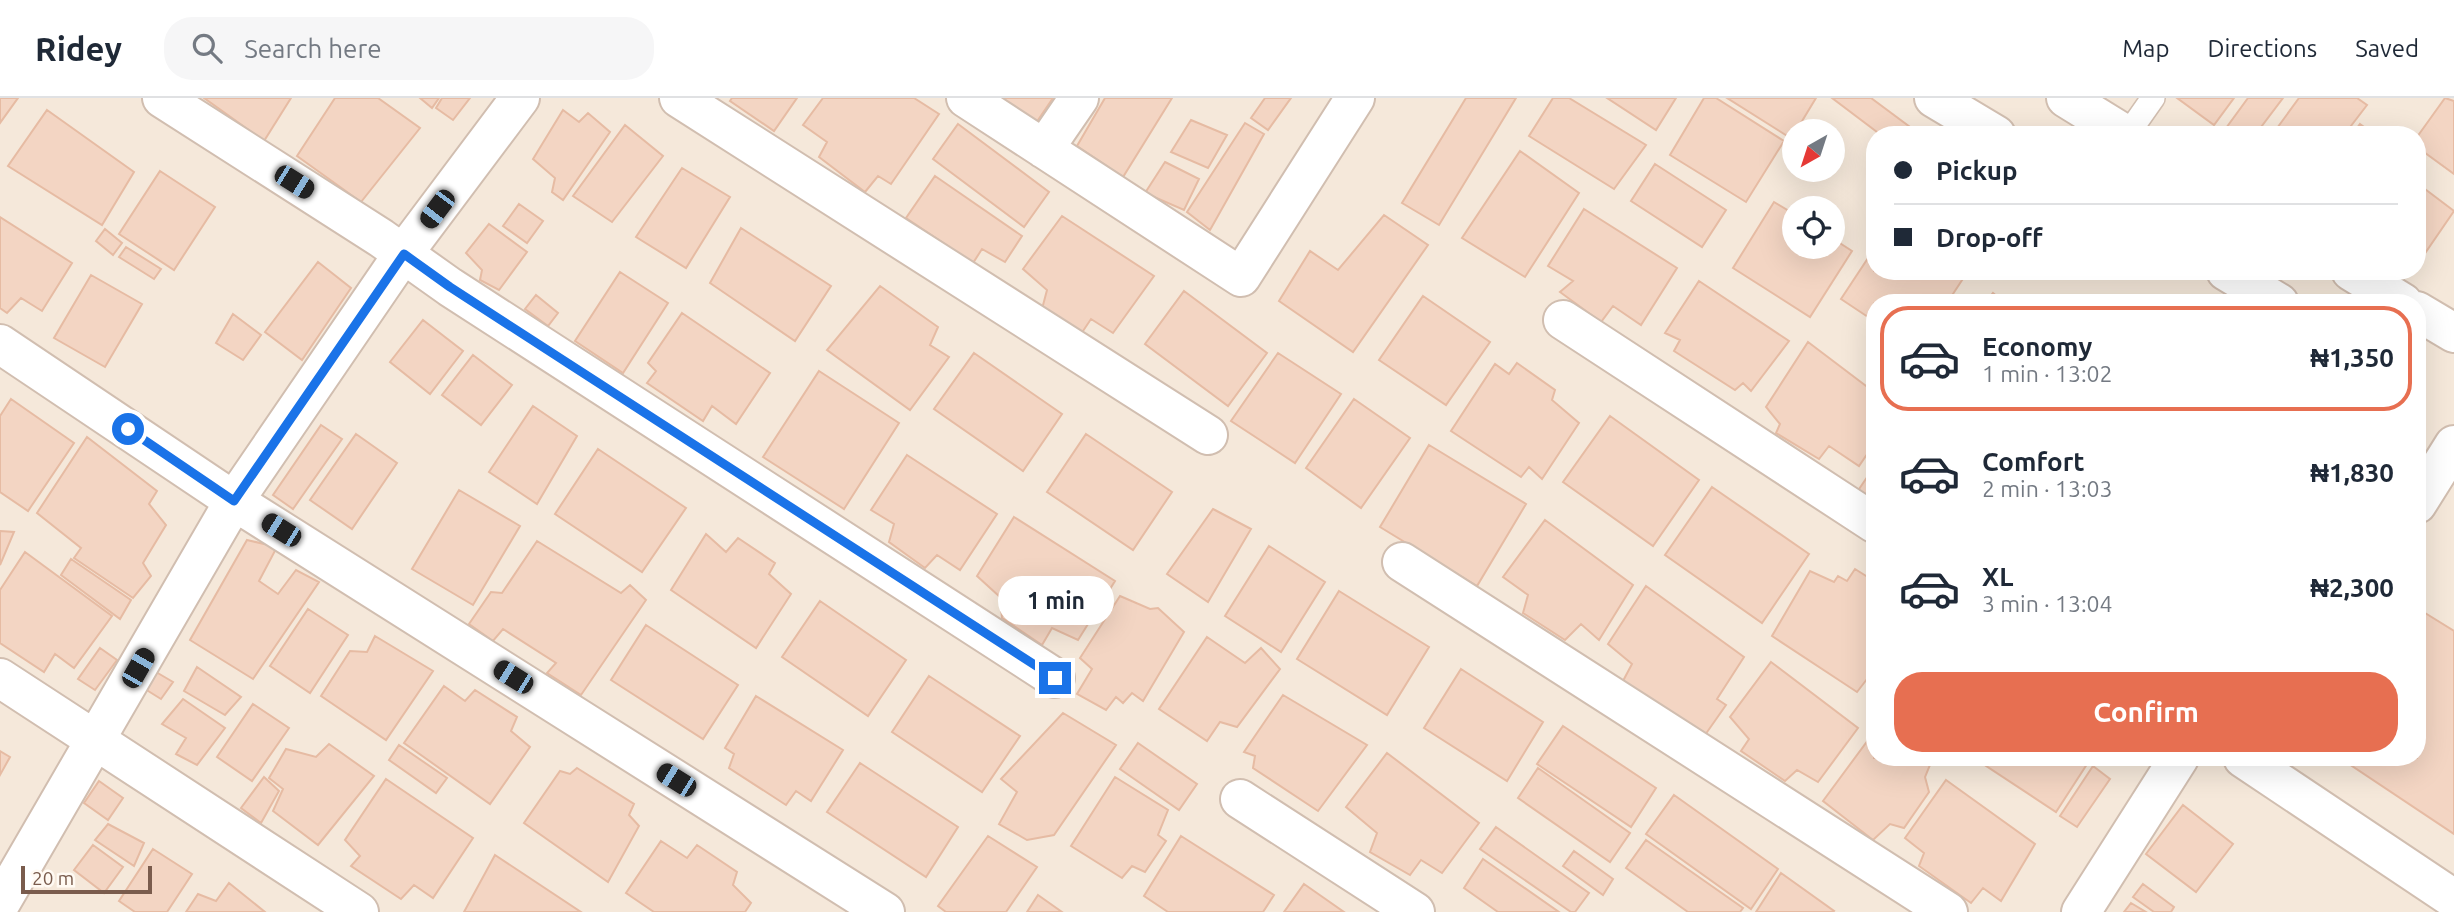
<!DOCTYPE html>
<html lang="en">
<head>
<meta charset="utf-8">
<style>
  body { margin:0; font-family:Ubuntu,sans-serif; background:#f6f6f7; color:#1f2937; height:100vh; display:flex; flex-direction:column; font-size:26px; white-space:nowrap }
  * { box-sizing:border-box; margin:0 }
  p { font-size:23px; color:#747a83 }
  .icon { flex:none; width:38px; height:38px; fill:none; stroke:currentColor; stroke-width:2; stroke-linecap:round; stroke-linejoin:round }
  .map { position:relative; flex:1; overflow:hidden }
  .drawer { position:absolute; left:1866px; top:196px; width:560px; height:472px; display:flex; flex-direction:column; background:#fff; border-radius:28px; box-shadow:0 7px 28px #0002 }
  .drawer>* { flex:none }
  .banner { position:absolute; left:1866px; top:28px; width:560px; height:154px; border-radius:28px; box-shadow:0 7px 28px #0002; display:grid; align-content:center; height:154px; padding:0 28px; background:#fff }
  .needle { width:46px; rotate:219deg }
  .tools { position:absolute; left:1782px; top:21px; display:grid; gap:14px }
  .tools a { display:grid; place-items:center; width:63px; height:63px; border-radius:50%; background:#fff; box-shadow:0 7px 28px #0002; font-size:35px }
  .scale { position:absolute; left:21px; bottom:18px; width:131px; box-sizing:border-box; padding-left:7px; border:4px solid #7a5c4d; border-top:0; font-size:19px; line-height:24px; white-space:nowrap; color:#7a5c4d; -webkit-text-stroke:5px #fffaf3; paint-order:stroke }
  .end { position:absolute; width:32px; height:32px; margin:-16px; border:9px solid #1a73e8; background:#fff; box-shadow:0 0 0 4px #fff }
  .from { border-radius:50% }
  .bubble { position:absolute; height:49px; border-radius:24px; background:#fff; box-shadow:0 7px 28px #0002; font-size:23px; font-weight:600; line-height:49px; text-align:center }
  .car { position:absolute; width:21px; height:42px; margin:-21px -10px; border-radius:9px; box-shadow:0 0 5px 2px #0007; background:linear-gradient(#222 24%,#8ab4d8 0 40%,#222 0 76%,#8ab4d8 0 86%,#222 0) }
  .banner b { display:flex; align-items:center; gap:24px; height:66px; font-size:26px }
  .banner b+b { border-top:2px solid #e0e1e3 }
  .banner i { width:18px; height:18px; background:#1f2937 }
  ul { padding:12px 0 0; list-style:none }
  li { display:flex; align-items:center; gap:21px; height:105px; margin:0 14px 10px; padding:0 14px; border:4px solid transparent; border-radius:28px }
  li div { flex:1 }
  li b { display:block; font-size:26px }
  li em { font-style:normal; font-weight:600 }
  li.current { border-color:#e76f51 }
  li>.icon { width:63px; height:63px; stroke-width:1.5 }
  .button { display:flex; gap:14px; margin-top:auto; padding:14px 28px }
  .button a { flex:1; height:80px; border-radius:28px; background:#e76f51; color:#fff; font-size:28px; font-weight:600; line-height:80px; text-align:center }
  header { display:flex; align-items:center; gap:42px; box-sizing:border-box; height:98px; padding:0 35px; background:#fff; border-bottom:2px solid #e0e1e3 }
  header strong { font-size:33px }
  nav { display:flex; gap:38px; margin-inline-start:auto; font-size:24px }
  .search { width:490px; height:63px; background:#f6f6f7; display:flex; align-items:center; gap:18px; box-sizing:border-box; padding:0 24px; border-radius:28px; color:#747a83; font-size:26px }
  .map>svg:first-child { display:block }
  .residential { fill:#f5e8da; fill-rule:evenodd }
  .building { fill:#f3d5c3; stroke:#e6bba3; stroke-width:2 }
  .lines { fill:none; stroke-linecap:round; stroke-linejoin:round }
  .service-casing { stroke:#d1beb0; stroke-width:26 }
  .minor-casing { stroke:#d1beb0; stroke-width:42 }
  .service { stroke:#fff; stroke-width:23 }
  .minor { stroke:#fff; stroke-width:38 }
  .route { stroke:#1a73e8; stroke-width:9 }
</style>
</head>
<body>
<header>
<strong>Ridey</strong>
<div class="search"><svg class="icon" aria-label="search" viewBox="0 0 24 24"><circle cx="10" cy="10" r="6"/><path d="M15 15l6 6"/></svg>Search here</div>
<nav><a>Map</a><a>Directions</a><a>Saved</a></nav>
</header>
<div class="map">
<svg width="2454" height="814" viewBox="0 0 2454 814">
  <rect width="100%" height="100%" fill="#fdf6ec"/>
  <!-- residential -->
  <path class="residential" d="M0,0H2454V814H0ZM1794,33H1832V72H1794ZM1874,37H2417V173H1874ZM1794,110H1832V149H1794ZM1874,205H2417V660H1874Z"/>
  <!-- building -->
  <path class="building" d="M0,0H18L0,25Z
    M204,0H291L264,43Z
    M335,0H378L420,30L361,104L297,58Z
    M420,0H439L432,10Z
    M442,0H470L453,22L436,10Z
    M732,0H797L774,33L730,3Z
    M823,0H914L939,16L891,86L878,78L865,94L819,59L827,44L803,27Z
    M995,0H1053L1036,25Z
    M1105,0H1172L1123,79L1077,48Z
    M1265,0H1291L1268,32L1251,20Z
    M1466,0H1516L1439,127L1402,105Z
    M1553,0H1569L1646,47L1614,91L1529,38Z
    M1607,0H1676L1656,32Z
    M1704,0H1716L1784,43L1746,104L1670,57Z
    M1727,0H1816L1796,33H1794L1792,41Z
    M1832,0H1871L1910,29L1904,37H1881Z
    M2177,0H2234L2214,27Z
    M2248,0H2283L2255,37H2221Z
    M2299,0H2357L2367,7L2344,37H2272Z
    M2445,0L2454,3V76L2417,49V39Z
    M47,12L134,74L102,127L8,68Z
    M563,12L579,24L588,15L610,34L563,102L552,94L555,80L533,61Z
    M1191,22L1227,37L1208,70L1171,54Z
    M1245,25L1264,36L1210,132L1187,114Z
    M958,26L1049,94L1024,129L933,61Z
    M2360,26L2375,37H2352Z
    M625,27L663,58L612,124L573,98Z
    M1520,53L1579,95L1525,179L1462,140Z
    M1165,64L1199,81L1184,112L1145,95Z
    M1655,66L1726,112L1702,149L1631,103Z
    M682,70L730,99L686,170L636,139Z
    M160,73L215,109L174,172L119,136Z
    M935,78L1022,138L1005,164L982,151L973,165L906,120Z
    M2417,85L2454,113L2417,167Z
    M1774,104L1794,116V149H1832V140L1852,153L1810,219L1733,170Z
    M519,106L543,123L527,145L503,128Z
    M1584,111L1677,170L1641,227L1613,208L1601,224L1560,194L1573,183L1548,168Z
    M1384,117L1428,147L1353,254L1279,203L1310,153L1338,172Z
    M1062,118L1154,178L1113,235L1091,221L1081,236L1042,211L1047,192L1023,171Z
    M0,119L72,165L42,213L21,200L7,215L0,210Z
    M489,126L527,154L499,192L480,182L482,172L466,155Z
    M741,130L831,188L795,243L710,185Z
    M105,131L122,145L113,157L96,143Z
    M126,149L161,171L154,181L119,159Z
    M1874,151V173H1968L1947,205H1874V223L1841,201Z
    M318,164L351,190L302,262L265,234Z
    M620,174L668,205L623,275L575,243Z
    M91,177L142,206L105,269L54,240Z
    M1699,183L1789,243L1751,293L1743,285L1735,292L1674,253L1680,242L1665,235Z
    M880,188L938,229L930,247L949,259L910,312L827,252Z
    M1184,193L1267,255L1228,308L1145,246Z
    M1993,195L2005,205H1985Z
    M536,197L558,215L548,228L525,211Z
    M1423,198L1490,244L1446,307L1379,262Z
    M682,215L770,275L736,326L712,308L703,323L647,285L656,273L648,265Z
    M233,216L261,237L243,262L216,245Z
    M423,222L463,253L430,296L390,264Z
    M1808,244L1874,294V346L1859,368L1829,348L1819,361L1776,335L1780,326L1766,309Z
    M974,255L1062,316L1023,373L934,311Z
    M1278,255L1341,296L1295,365L1231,323Z
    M473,257L512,287L481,327L442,297Z
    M1517,265L1555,292L1552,302L1579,325L1542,381L1529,369L1521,379L1451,333L1495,266L1509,276Z
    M819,273L899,325L844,411L763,359Z
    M11,301L74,345L28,413L0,394V318Z
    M1354,301L1410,340L1361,410L1306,370Z
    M533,308L577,338L537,406L489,374Z
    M1610,318L1699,382L1653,448L1563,384Z
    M321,327L342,341L293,411L273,397Z
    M356,336L397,365L352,431L310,402Z
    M1086,336L1172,394L1133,452L1047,394Z
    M87,339L157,393L149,406L166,427L143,465L151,478L133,500L74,460L81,450L37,415Z
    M1429,347L1526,406L1477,488L1380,429Z
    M598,351L686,410L642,474L555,416Z
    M907,357L997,416L960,472L937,457L925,470L889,444L894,426L871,412Z
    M1874,369V415L1853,400Z
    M1712,389L1809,456L1762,525L1665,457Z
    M459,392L520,428L473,507L412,471Z
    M1213,411L1251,431L1208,504L1167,476Z
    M1014,419L1115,483L1078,542L1052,530L1042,547L1002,520L1000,499L977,478Z
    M1545,422L1633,487L1599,542L1581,526L1565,542L1523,515L1528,497L1503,479Z
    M0,433L14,434L0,467Z
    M706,436L726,454L738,440L775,465L769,476L791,496L756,550L671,492Z
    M247,442L277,449L259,483L278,496L296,472L319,484L253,581L190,542Z
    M537,443L621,495L630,487L646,502L581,597L547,575L556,565L503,531L493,543L469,526L491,494L502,495Z
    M1269,448L1325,484L1281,554L1225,518Z
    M25,454L112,518L74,570L55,556L44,574L0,545V492Z
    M71,461L131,502L120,521L61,477Z
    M1855,471L1874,483V572L1857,594L1772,538L1810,473L1834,484L1838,478L1847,483Z
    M1646,488L1744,559L1717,601L1726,607L1705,637L1623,583L1632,566L1608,546Z
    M1339,493L1429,549L1387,617L1297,561Z
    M1120,498L1150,511L1158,510L1184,534L1143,603L1132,595L1123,605L1116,599L1106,612L1077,596L1092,571L1080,560Z
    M820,503L906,562L868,618L782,559Z
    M2417,510L2454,533V736L2340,660H2417Z
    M308,511L348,537L310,595L270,568Z
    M646,527L738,587L703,641L611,582Z
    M375,538L433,573L386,642L321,598L350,553L367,554Z
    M1207,539L1245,565L1261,550L1280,571L1237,629L1220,624L1207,643L1159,611Z
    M100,550L117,562L95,592L78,581Z
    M1771,564L1858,630L1818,684L1797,672L1785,683L1741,653L1749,641L1730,619Z
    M197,569L241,599L225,617L184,593Z
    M1461,571L1543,624L1507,683L1424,630Z
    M156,574L173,584L161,601L145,591Z
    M929,578L1020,638L982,694L892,634Z
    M444,588L465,603L475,592L517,619L511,633L530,649L490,706L404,645Z
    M1283,597L1367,647L1318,713L1253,670L1255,658L1244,654Z
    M756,598L843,652L811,703L796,693L786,707L729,670L734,656L725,650Z
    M183,601L225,630L197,667L176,656L186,640L162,626Z
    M253,606L289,630L252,683L217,659Z
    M1063,615L1116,647L1054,737L1027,742L999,726L1017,694L1001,681Z
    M1563,628L1656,690L1631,729L1537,666Z
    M1874,634V660H1929L1932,662L1925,679L1929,694L1904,730L1890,726L1873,742L1823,703Z
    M1138,645L1197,686L1179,712L1120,671Z
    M329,646L374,678L318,747L273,713L283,691L269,680L286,651L316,659Z
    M399,647L447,680L436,695L389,662Z
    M0,653L10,659L0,677Z
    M1387,655L1479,725L1442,775L1421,762L1410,777L1370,754L1377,735L1346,709Z
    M1974,660H2091L2056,714Z
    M860,665L958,729L926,779L827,714Z
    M2093,668L2110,681L2077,729L2060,718Z
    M577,670L634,706L629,717L639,728L608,784L524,725L560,673L570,676Z
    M1538,670L1630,735L1610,764L1518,700Z
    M264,679L279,693L261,725L241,710Z
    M1115,679L1168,712L1158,737L1166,743L1145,774L1132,768L1122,780L1071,748Z
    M386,681L473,740L433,800L414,787L401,801L351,768L360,758L345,742Z
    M1946,682L2035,746L2001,803L1983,790L1971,805L1919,768L1924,755L1905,740Z
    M99,683L123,700L108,722L84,705Z
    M1674,697L1778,771L1751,811L1646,736Z
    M2183,707L2233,746L2196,794L2146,756Z
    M108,726L144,745L134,768L95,742Z
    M1496,729L1589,795L1575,814H1571L1480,751Z
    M988,738L1037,769L1006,814H946L938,808Z
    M1181,738L1274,797L1263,814H1168L1144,798Z
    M1646,742L1743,810L1740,814H1688L1626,770Z
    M661,743L687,760L697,747L737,774L733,787L751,805L745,814H654L626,795Z
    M93,747L123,769L104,795L74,772Z
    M153,751L192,776L167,814H135L119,803Z
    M1574,753L1613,781L1603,797L1563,768Z
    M495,757L581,814H464Z
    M1483,761L1559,814H1498L1464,790Z
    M1781,775L1834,813L1833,814H1756Z
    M229,785L265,814H186L198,796L216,803Z
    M1304,786L1344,814H1284Z
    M2143,786L2174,809L2171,814H2154L2133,799Z
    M1038,797L1062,814H1027Z
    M2131,805L2146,814H2124Z"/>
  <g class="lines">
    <!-- service casing -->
    <g class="service-casing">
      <path id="service" d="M2127,37L2153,0"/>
    </g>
    <!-- minor casing -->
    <g class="minor-casing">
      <path id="minor" d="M162,0L381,140L450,189L1055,580
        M679,0L1208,337
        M966,0L1241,179L1355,0
        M1934,0L1996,37
        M2066,0L2126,37
        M1044,51L1079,0
        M2226,173L2279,205
        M2351,173L2403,205
        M2417,213L2454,235
        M1563,222L1874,425
        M0,246L234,403L885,814
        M2417,406L2454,347
        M1402,464L1948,814
        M0,580L359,814
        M2243,660L2454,801
        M1240,701L1415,814
        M0,806L234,403L403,156L520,0
        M2081,814L2179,660"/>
    </g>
    <!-- service -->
    <use href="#service" class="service"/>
    <!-- minor -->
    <use href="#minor" class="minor"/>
  </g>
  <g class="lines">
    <!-- route -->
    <path class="route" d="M128,331L234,403L404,156L450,189L1055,580"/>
  </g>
</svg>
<div class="tools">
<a><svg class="needle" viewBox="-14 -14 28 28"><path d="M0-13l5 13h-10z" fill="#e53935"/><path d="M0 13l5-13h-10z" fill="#747a83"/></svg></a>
<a><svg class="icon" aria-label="locate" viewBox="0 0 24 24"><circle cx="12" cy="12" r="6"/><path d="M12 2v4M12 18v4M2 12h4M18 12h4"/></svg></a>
</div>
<div class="scale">20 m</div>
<i class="end from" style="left:128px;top:331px"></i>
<i class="end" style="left:1055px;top:580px"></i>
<div class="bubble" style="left:998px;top:478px;width:116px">1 min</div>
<i class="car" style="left:294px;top:84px;rotate:122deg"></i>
<i class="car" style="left:437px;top:111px;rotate:217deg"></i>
<i class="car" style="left:281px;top:432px;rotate:302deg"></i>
<i class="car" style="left:138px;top:570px;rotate:30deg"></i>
<i class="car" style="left:513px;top:579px;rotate:302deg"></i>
<i class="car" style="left:676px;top:682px;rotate:302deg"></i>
<div class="banner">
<b><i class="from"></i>Pickup</b>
<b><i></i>Drop-off</b>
</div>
<section class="drawer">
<ul>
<li class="current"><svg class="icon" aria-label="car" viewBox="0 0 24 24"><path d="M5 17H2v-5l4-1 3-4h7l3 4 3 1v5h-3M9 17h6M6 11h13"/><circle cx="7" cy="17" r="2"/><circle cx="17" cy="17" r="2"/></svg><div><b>Economy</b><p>1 min · 13:02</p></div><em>₦1,350</em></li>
<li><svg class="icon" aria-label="car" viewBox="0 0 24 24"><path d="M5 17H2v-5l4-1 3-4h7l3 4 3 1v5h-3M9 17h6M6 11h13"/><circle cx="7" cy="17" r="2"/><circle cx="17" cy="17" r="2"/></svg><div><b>Comfort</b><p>2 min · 13:03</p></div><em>₦1,830</em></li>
<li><svg class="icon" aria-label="car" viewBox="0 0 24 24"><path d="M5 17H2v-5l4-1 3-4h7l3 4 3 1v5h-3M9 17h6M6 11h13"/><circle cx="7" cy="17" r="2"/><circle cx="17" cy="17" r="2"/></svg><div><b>XL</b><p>3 min · 13:04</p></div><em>₦2,300</em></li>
</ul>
<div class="button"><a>Confirm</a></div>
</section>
</div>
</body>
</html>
